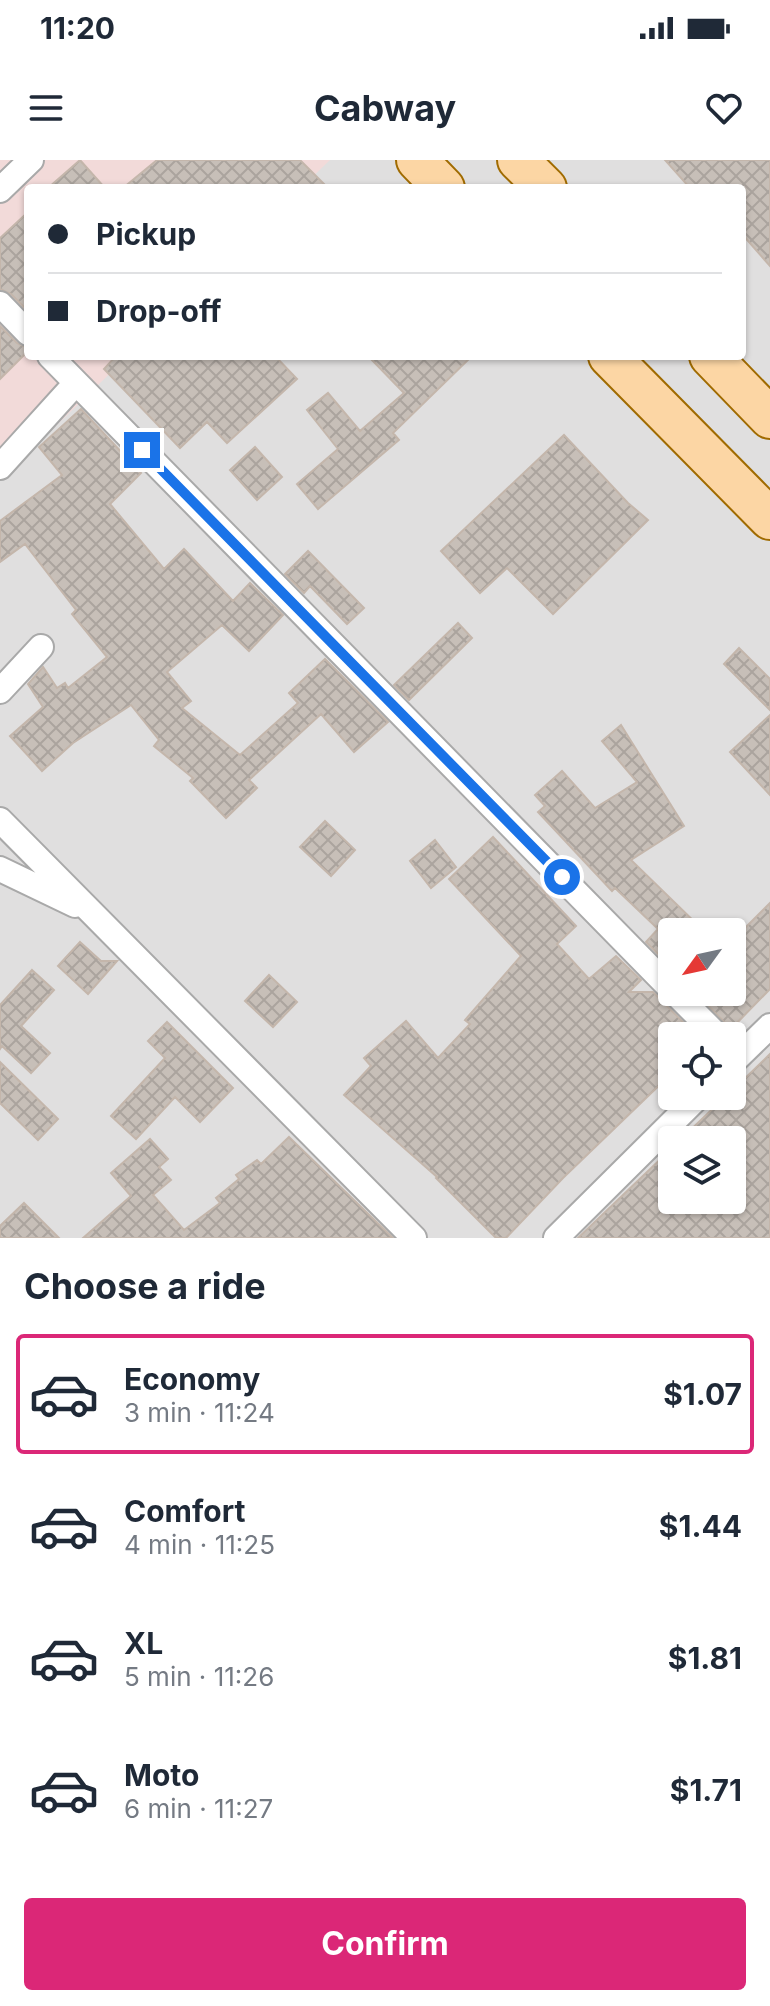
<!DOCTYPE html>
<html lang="en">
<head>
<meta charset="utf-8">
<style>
  body { margin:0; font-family:Inter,sans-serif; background:#f2f2f3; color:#1f2937; height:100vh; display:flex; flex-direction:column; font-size:30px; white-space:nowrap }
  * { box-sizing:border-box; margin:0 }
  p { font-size:26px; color:#747a83 }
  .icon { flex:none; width:44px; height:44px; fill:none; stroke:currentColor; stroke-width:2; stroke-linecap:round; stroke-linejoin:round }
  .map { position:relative; height:1078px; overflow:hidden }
  .sheet { display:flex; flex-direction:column; background:#fff; flex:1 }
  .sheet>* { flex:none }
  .hud { position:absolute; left:24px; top:24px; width:722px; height:176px; border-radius:8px; box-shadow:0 2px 6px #0004; display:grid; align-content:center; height:176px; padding:0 24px; background:#fff }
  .needle { width:52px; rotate:237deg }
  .tools { position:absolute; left:658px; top:758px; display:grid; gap:16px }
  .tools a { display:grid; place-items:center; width:88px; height:88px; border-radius:8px; background:#fff; box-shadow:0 2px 6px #0004; font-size:40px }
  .end { position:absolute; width:36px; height:36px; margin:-18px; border:10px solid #1a73e8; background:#fff; box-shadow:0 0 0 4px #fff }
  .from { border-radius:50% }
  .hud b { display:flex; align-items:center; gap:28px; height:76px; font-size:30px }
  .hud b+b { border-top:2px solid #e0e1e3 }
  .hud i { width:20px; height:20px; background:#1f2937 }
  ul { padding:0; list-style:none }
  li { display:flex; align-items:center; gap:24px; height:120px; margin:0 16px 12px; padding:0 8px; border:4px solid transparent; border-radius:8px }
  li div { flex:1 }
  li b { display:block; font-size:30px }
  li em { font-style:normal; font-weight:700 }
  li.selected { border-color:#db2777 }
  li>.icon { width:72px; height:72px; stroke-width:1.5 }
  h2 { padding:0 24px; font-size:36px; line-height:96px }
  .action { display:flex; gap:16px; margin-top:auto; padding:16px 24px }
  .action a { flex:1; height:92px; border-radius:8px; background:#db2777; color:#fff; font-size:32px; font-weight:700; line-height:92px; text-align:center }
  .status { display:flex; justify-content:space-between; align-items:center; height:56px; padding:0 40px; background:#fff; direction:ltr }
  .status svg { height:22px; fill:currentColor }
  header { display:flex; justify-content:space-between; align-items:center; height:104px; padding:0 24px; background:#fff; font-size:36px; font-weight:700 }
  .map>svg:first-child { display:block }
  .residential { fill:#e0dfdf; fill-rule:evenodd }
  .commercial { fill:#f2dad9 }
  .building { fill:url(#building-cross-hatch); stroke:#c4b6ab; stroke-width:2 }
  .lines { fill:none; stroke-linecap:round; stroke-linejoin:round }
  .street-casing { stroke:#a9a9a9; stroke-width:28 }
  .primary-casing { stroke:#a06b00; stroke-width:44 }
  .street { stroke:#fff; stroke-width:24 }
  .primary { stroke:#fcd6a4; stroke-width:40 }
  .route { stroke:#1a73e8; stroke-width:10 }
</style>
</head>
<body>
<div class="status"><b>11:20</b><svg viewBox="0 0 49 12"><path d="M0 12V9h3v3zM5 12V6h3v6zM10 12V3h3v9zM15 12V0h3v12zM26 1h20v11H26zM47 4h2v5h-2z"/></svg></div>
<header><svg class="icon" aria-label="menu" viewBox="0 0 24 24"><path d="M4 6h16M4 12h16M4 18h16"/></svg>Cabway<svg class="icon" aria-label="heart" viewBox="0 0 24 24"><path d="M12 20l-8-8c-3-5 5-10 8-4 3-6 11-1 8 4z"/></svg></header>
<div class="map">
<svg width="770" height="1078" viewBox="0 0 770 1078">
  <defs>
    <pattern id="building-cross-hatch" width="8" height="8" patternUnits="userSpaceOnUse" patternTransform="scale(2)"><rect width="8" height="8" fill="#c7bfb8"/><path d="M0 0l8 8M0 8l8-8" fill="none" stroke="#aba49e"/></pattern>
  </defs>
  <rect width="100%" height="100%" fill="#f2efe9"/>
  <!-- residential -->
  <path class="residential" d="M0,0H770V1078H0ZM28,28H742V196H28ZM672,772H732V832H672ZM672,876H732V936H672ZM672,980H732V1040H672Z"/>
  <!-- commercial -->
  <path class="commercial" d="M0,0H330L301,28H28V196H128L0,320Z"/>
  <!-- building -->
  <path class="building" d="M80,0L105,28H48Z
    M157,0H300L328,28H123Z
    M665,0H770V106L742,74V28H690Z
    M28,52V151L11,134L0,129V78Z
    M0,166L17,183L28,188V191L0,219Z
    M116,196H275L297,219L227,283L207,262L180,288L104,209Z
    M368,196H472L393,273L399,280L318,349L297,324L338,289L307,250L328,233L360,271L404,233Z
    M81,249L141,313L110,344L164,409L184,389L233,441L250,423L283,455L249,491L222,465L167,512L191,541L182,548L240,595L298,543L289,533L325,499L388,562L354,592L321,554L249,620L257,628L226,658L190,621L193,618L154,586L159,580L131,545L73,583L42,611L10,576L43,547L28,524L43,507L57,528L65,523L68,528L107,497L72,454L76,450L25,384L0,402V361L62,315L39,287Z
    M564,275L628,343L648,360L553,454L507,408L480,433L441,391Z
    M255,287L282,317L257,340L230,310Z
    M308,391L364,448L347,464L310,426L304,433L285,414Z
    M458,463L472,478L409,540L394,525Z
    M739,488L770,519V550L724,504Z
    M770,555V635L730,592Z
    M621,565L684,666L631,700L705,772H672V787L662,798L646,782L658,769L615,728L612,731L538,652L545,646L535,635L562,611L595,648L637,622L602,581Z
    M325,661L355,690L331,716L300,687Z
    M493,677L576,766L557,784L589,819L616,796L641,820L629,832H653L697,876H672V913L563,1018L506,1078H496L436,1018L437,1017L344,935L371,906L364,898L406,861L438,898L470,864L465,860L521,796L449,719Z
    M435,680L456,707L431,728L410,701Z
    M770,743V829L731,869L695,832H732V781Z
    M80,782L101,801H117L88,834L58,806Z
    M32,810L54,830L21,866L50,893L31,913L2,886L0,889V845Z
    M269,815L297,842L273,867L245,841Z
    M167,862L233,928L200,962L175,937L136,979L111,956L165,898L148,881Z
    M770,894V1078H578L672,988V1040H732V980H680L726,936H732V931Z
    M0,902L58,959L38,980L0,943Z
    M289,977L393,1078H83L131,1036L111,1013L150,979L168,999L159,1007L171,1020L153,1035L184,1070L220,1043L216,1038L239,1019L236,1015L257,1000L261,1004Z
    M24,1043L59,1078H0V1066Z"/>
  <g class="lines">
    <!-- street casing -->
    <g class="street-casing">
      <path id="street" d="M0,30L31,0
        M0,144L28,173
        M50,196L672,830
        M0,307L76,223
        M0,531L41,487
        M0,660L414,1078
        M0,709L75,745
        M674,832L718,876
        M732,903L770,866
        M556,1078L699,936"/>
    </g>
    <!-- primary casing -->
    <g class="primary-casing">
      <path id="primary" d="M417,0L444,28
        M518,0L546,28
        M609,196L770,359
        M710,196L770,258"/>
    </g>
    <!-- street -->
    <use href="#street" class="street"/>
    <!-- primary -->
    <use href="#primary" class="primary"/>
  </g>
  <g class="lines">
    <!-- route -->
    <path class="route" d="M142,290L562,717"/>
  </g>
</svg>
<div class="tools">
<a><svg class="needle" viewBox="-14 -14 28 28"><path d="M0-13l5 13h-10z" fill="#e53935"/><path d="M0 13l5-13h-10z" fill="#747a83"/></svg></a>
<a><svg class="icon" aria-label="locate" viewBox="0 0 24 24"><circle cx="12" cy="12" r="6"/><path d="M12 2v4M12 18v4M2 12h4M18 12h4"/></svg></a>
<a><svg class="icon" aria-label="layers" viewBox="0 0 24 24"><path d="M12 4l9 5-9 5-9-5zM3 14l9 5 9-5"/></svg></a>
</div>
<i class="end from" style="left:562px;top:717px"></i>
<i class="end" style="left:142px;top:290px"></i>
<div class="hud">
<b><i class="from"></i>Pickup</b>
<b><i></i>Drop-off</b>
</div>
</div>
<section class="sheet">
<h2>Choose a ride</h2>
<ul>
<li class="selected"><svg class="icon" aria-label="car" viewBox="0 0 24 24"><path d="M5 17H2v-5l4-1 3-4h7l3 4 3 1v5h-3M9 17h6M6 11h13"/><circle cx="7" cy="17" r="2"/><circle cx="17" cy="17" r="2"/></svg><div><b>Economy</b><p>3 min · 11:24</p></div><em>$1.07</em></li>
<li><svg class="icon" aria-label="car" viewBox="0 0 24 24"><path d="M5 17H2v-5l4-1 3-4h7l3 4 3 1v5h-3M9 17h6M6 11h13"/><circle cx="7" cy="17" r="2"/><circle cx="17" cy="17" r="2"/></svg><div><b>Comfort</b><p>4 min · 11:25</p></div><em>$1.44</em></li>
<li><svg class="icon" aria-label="car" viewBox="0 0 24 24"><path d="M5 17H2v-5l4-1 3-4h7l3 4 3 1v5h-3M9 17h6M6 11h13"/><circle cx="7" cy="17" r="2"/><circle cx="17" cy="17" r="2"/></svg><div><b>XL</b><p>5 min · 11:26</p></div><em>$1.81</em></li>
<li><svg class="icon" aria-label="car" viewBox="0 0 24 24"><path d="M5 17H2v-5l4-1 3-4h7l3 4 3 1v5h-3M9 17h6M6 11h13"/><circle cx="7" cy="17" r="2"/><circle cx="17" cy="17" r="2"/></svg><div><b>Moto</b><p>6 min · 11:27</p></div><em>$1.71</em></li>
</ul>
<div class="action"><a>Confirm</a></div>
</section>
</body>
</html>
